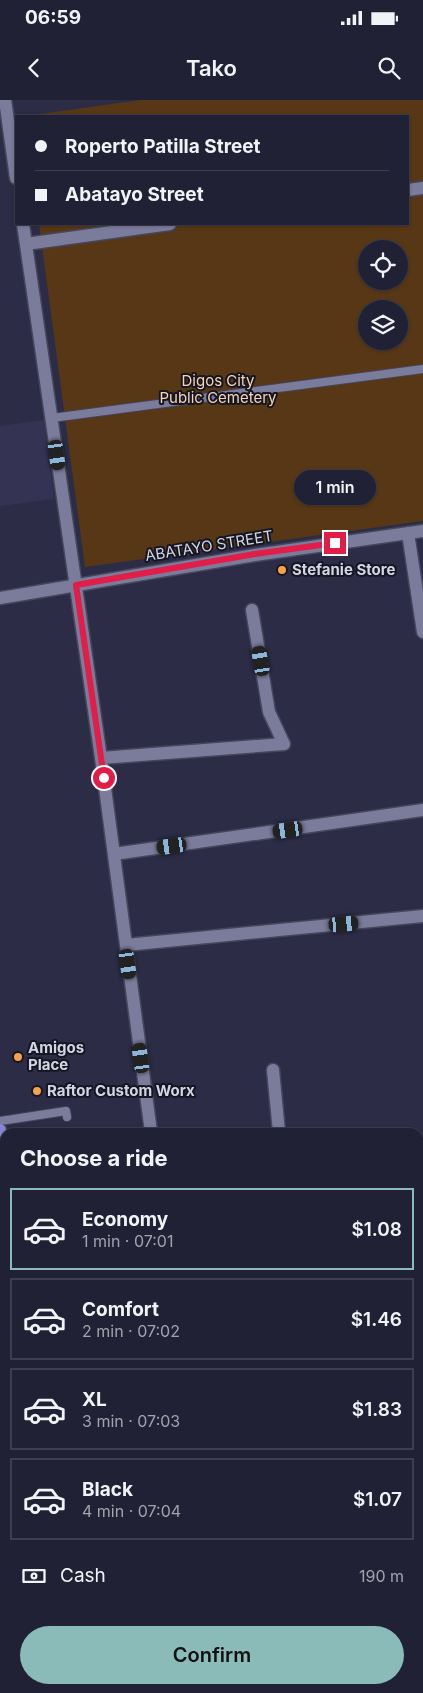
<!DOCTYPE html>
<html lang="en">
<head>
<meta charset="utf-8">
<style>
  body { margin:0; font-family:Inter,sans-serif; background:#29293d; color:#f1f3f6; height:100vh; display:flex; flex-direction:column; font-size:19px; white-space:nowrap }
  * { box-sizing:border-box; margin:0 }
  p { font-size:16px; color:#a2a3ad }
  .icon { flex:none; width:28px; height:28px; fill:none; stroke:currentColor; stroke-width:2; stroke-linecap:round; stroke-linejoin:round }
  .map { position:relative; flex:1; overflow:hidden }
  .side { position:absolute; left:0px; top:1028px; width:424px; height:566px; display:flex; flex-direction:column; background:#212135; border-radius:15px 15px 0 0; box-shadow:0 1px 4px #0004,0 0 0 1px #3e3e50 }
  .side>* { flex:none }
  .banner { position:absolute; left:15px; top:15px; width:394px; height:110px; border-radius:0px; box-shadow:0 1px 4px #0004,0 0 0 1px #3e3e50; display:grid; align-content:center; height:110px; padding:0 20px; background:#212135 }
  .fabs { position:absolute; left:358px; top:140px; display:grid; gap:10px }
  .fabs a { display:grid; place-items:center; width:50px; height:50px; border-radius:50%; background:#212135; box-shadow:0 1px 4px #0004,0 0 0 1px #3e3e50; font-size:25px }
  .end { position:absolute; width:22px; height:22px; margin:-11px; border:6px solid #e11d48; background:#fff; box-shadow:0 0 0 2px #fff }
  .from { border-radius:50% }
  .bubble { position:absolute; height:35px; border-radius:18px; background:#212135; box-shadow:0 1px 4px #0004,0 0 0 1px #3e3e50; font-size:16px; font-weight:600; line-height:35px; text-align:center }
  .car { position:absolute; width:15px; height:30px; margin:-15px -8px; border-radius:6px; box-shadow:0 0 4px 1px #0007; background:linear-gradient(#222 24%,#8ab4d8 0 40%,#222 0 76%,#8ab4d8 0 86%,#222 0) }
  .banner b { display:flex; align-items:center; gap:18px; height:48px; font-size:19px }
  .banner b+b { border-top:1px solid #3e3e50 }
  .banner i { width:12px; height:12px; background:#f1f3f6 }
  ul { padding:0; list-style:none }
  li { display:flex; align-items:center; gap:15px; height:82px; margin:0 10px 8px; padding:0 10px; border:2px solid #3e3e50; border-radius:0px }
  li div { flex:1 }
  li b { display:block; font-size:19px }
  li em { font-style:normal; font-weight:600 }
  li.on { border-color:#8bbbb9 }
  li>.icon { width:45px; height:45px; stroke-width:1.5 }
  h2 { padding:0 20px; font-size:22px; line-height:60px }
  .pay { display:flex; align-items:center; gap:12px; height:55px; padding:0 20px; font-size:19px }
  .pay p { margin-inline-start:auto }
  .cta { display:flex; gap:10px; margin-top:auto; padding:10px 20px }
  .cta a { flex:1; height:58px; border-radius:30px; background:#8bbbb9; color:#111; font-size:20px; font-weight:600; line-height:58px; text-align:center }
  .status { display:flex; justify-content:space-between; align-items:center; height:35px; padding:0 25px; background:#212135; direction:ltr }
  .status svg { height:14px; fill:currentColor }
  header { display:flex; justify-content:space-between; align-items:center; height:65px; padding:0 20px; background:#212135; font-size:22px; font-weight:600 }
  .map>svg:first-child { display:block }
  .built { fill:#343354 }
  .green { fill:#573716; fill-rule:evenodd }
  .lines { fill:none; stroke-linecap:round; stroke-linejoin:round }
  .lane-casing { stroke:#46465c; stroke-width:10 }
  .street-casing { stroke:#46465c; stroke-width:15 }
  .secondary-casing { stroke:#46465c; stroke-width:15 }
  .primary-casing { stroke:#46465c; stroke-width:15 }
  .lane { stroke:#7b7c9c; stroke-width:8 }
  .street { stroke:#7b7c9c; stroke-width:12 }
  .secondary { stroke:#8180b6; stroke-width:12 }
  .primary { stroke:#8785d0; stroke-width:12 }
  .route { stroke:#e11d48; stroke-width:6 }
  .poi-dot { fill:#f7a148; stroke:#161622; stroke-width:2 }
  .labels { text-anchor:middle; stroke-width:4; stroke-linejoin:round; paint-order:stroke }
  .park-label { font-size:15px; fill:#f8d4b4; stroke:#161622 }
  .street-label { font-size:15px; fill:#d3d4e5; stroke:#161622 }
  .poi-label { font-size:15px; font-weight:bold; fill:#d3d4e5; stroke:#161622; text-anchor:start }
</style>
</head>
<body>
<div class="status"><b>06:59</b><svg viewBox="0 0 49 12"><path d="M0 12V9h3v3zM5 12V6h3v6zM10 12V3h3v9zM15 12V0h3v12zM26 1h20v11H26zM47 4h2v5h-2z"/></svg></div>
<header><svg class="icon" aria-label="back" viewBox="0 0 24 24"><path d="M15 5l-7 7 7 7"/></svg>Tako<svg class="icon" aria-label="search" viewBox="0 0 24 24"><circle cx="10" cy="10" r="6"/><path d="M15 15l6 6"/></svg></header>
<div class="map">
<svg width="423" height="1593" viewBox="0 0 423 1593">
  <rect width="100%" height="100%" fill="#2c2c47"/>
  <!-- built -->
  <path class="built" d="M44,320L54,399L0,406V326Z"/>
  <!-- green -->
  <path class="green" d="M141,0H423V421L85,467L39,124H408V16H25ZM366,149H399V181H366ZM366,209H399V241H366Z"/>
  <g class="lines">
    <!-- lane casing -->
    <g class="lane-casing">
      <path id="lane" d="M52,318L423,269
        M0,1021L66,1011L67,1017
        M0,1209L5,1208
        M0,1383L5,1382
        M0,1505H5
        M0,1547L5,1546"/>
    </g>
    <!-- street casing -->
    <g class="street-casing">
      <path id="street" d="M5,0L16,78
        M408,90L423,88
        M23,124L101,658L151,1032
        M26,144L170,124
        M408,433L423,532
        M0,498L255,455L423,431
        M101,658L284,644L269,612L252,510
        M114,754L423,710
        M126,845L423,816
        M273,970L279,1032
        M419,1243H423
        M225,1589L226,1593"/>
    </g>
    <!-- secondary casing -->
    <g class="secondary-casing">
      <path id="secondary" d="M419,1389H423"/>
    </g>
    <!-- primary casing -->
    <g class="primary-casing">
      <path id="primary" d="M0,1030L5,1072
        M0,1299L5,1334
        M42,1589L43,1593
        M76,1589L77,1593"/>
    </g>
    <!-- lane -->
    <use href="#lane" class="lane"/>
    <!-- street -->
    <use href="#street" class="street"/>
    <!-- secondary -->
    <use href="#secondary" class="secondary"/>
    <!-- primary -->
    <use href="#primary" class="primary"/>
  </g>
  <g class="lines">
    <!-- route -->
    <path class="route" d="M104,678L76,485L255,454L335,443"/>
  </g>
  <!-- markers -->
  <g class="poi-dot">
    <circle cx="282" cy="470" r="5"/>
    <circle cx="18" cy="957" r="5"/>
    <circle cx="37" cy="991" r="5"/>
  </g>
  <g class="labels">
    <!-- park labels -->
    <g class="park-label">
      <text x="218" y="286">Digos City<tspan x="218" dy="17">Public Cemetery</tspan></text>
    </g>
    <!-- street labels -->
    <g class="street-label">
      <text transform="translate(209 446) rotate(-9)" y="5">ABATAYO STREET</text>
    </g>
    <!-- poi labels -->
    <g class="poi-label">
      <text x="292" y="475">Stefanie Store</text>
      <text x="28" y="953">Amigos<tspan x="28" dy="17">Place</tspan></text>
      <text x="47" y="996">Raftor Custom Worx</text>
    </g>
  </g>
</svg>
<div class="fabs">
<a><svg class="icon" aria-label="locate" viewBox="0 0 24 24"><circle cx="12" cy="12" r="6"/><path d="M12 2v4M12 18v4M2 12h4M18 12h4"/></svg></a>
<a><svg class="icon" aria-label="layers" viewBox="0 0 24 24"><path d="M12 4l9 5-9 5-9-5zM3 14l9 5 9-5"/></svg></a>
</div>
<i class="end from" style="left:104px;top:678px"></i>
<i class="end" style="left:335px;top:443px"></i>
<div class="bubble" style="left:294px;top:370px;width:82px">1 min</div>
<i class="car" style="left:57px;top:355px;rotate:172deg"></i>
<i class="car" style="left:261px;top:561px;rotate:350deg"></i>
<i class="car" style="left:288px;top:730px;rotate:262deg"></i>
<i class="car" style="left:172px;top:746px;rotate:262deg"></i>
<i class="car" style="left:344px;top:824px;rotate:85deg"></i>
<i class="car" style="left:128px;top:864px;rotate:172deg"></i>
<i class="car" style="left:141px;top:958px;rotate:352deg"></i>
<div class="banner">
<b><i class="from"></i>Roperto Patilla Street</b>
<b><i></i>Abatayo Street</b>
</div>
<section class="side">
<h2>Choose a ride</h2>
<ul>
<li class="on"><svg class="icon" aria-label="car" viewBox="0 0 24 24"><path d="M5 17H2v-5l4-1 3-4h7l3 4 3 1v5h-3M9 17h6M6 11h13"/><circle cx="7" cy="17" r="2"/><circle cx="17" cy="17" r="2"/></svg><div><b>Economy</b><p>1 min · 07:01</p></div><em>$1.08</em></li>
<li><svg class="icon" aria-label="car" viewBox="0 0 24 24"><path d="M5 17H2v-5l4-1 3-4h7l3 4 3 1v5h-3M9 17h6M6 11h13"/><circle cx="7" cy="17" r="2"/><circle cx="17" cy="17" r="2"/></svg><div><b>Comfort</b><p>2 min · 07:02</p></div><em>$1.46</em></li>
<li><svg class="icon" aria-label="car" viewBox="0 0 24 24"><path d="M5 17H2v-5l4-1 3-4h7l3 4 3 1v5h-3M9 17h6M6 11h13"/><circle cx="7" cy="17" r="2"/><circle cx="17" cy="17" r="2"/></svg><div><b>XL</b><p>3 min · 07:03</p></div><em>$1.83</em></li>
<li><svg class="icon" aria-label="car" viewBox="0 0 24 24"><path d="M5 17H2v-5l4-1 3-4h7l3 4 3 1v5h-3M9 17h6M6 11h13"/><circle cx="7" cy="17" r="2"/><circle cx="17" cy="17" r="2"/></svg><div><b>Black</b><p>4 min · 07:04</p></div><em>$1.07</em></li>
</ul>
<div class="pay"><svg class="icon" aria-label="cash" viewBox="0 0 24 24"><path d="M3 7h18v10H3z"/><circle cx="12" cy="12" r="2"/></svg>Cash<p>190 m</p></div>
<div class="cta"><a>Confirm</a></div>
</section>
</div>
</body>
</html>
